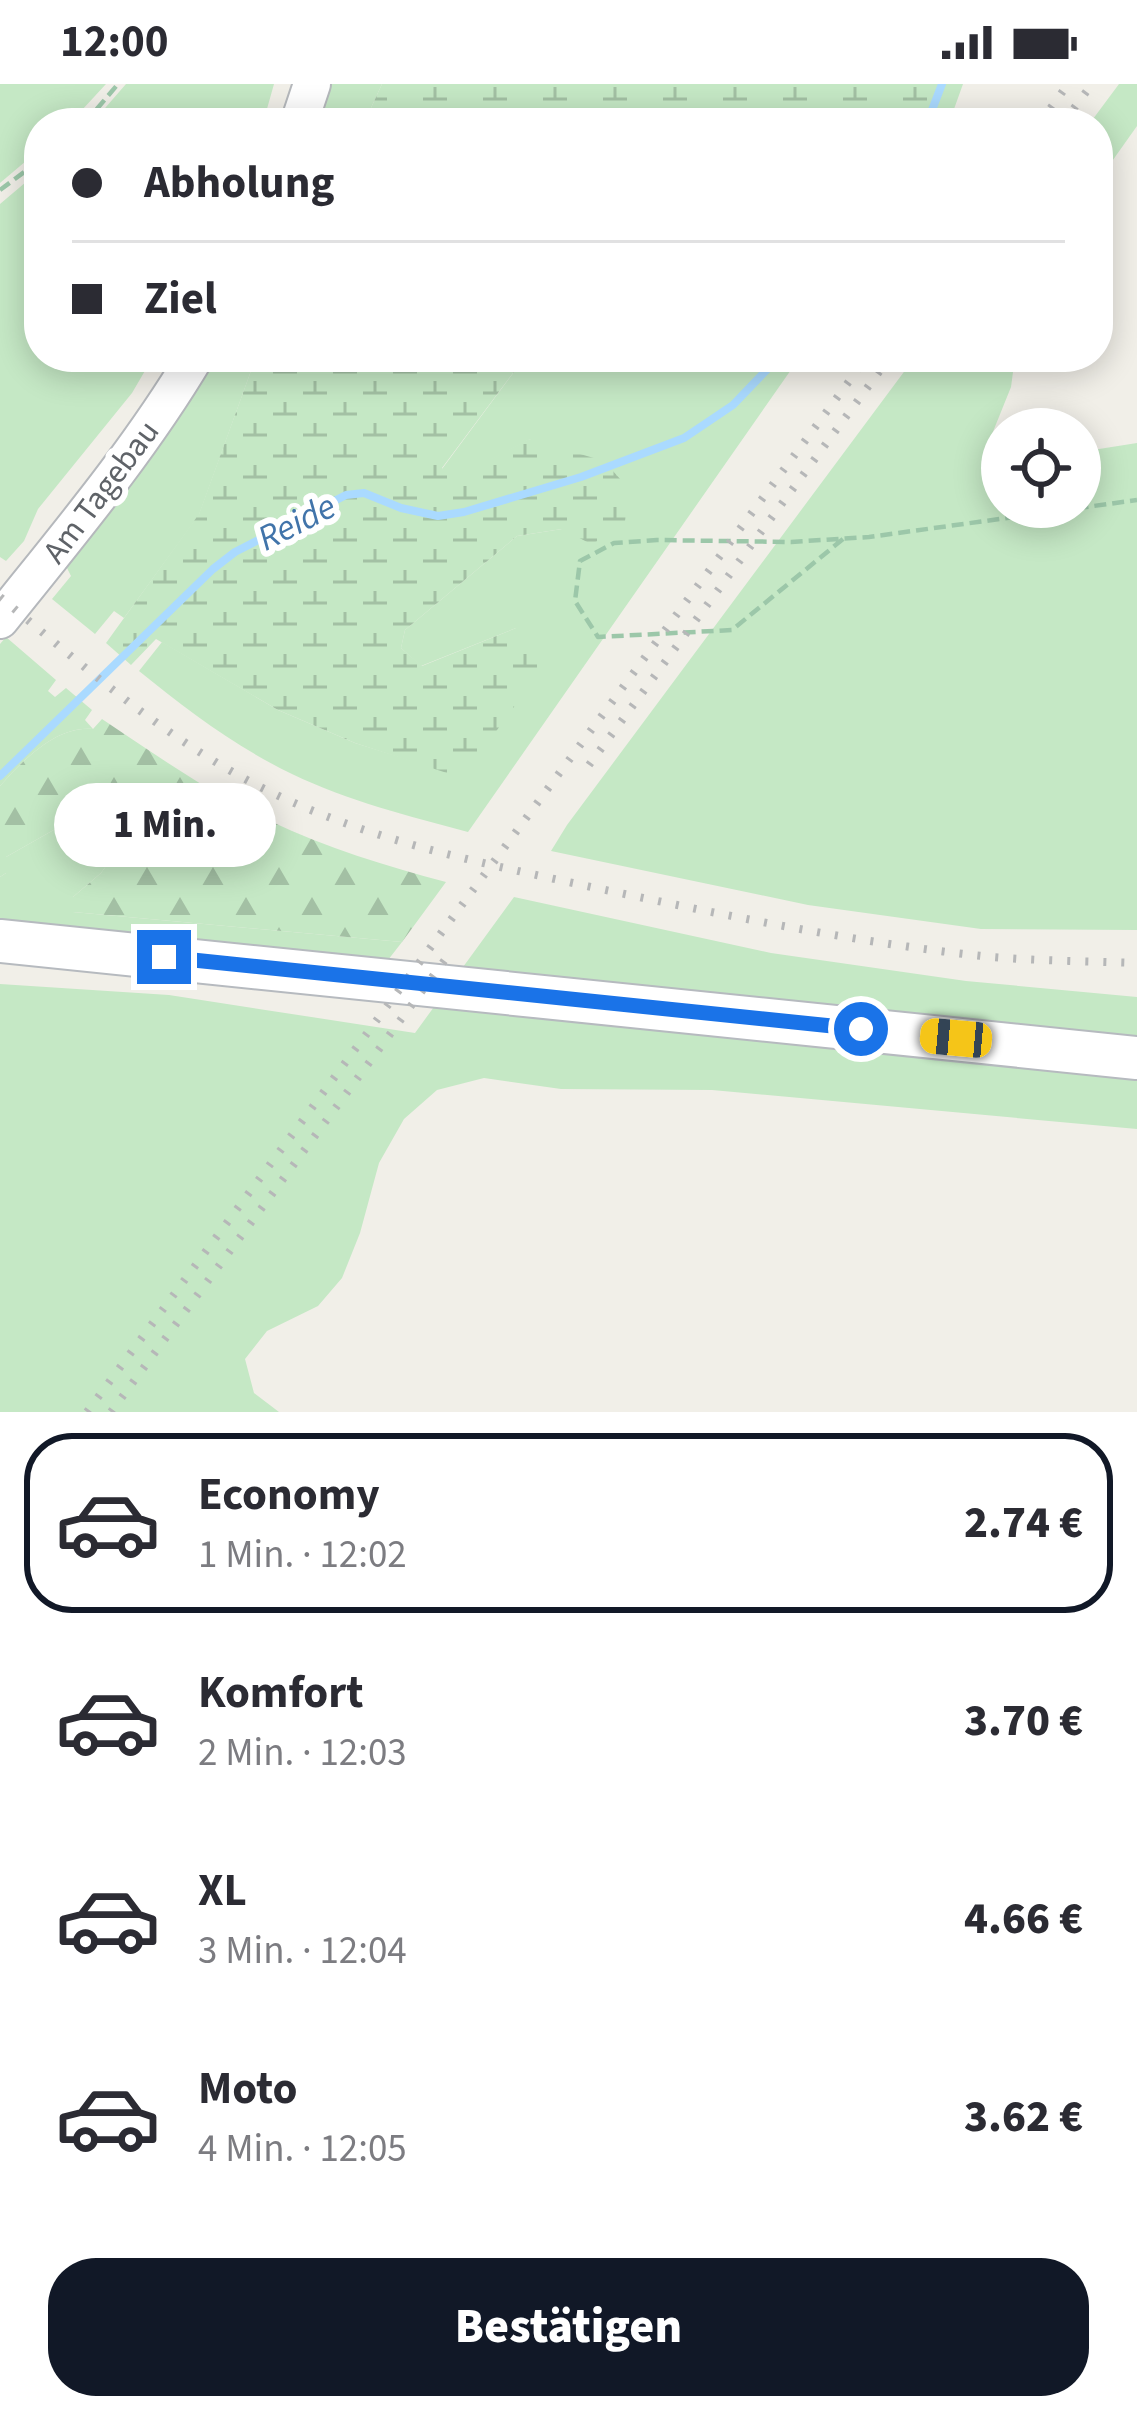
<!DOCTYPE html>
<html lang="de">
<head>
<meta charset="utf-8">
<style>
  body { margin:0; font-family:"Source Sans 3",sans-serif; background:#f7f7f7; color:#2b2b33; height:100vh; display:flex; flex-direction:column; font-size:45px; white-space:nowrap }
  * { box-sizing:border-box; margin:0 }
  p { font-size:39px; color:#7c7c81 }
  .icon { flex:none; width:66px; height:66px; fill:none; stroke:currentColor; stroke-width:2; stroke-linecap:round; stroke-linejoin:round }
  .map { position:relative; height:1328px; overflow:hidden }
  .panel { display:flex; flex-direction:column; background:#fff; flex:1 }
  .panel>* { flex:none }
  .top-card { position:absolute; left:24px; top:24px; width:1089px; height:264px; border-radius:48px; box-shadow:0 6px 30px #0003; display:grid; align-content:center; height:264px; padding:0 48px; background:#fff }
  .controls { position:absolute; left:981px; top:324px; display:grid; gap:24px }
  .controls a { display:grid; place-items:center; width:120px; height:120px; border-radius:50%; background:#fff; box-shadow:0 6px 30px #0003; font-size:60px }
  .end { position:absolute; width:54px; height:54px; margin:-27px; border:15px solid #1a73e8; background:#fff; box-shadow:0 0 0 6px #fff }
  .from { border-radius:50% }
  .bubble { position:absolute; height:84px; border-radius:42px; background:#fff; box-shadow:0 6px 30px #0003; font-size:39px; font-weight:800; line-height:84px; text-align:center }
  .car { position:absolute; width:36px; height:72px; margin:-36px -18px; border-radius:15px; box-shadow:0 0 9px 3px #0007; background:linear-gradient(#f5c518 24%,#345 0 40%,#f5c518 0 76%,#345 0 86%,#f5c518 0) }
  .top-card b { display:flex; align-items:center; gap:42px; height:114px; font-size:45px }
  .top-card b+b { border-top:3px solid #e1e1e2 }
  .top-card i { width:30px; height:30px; background:#2b2b33 }
  ul { padding:21px 0 0; list-style:none }
  li { display:flex; align-items:center; gap:36px; height:180px; margin:0 24px 18px; padding:0 24px; border:6px solid transparent; border-radius:48px }
  li div { flex:1 }
  li b { display:block; font-size:45px }
  li em { font-style:normal; font-weight:800 }
  li.selected { border-color:#111827 }
  li>.icon { width:108px; height:108px; stroke-width:1.5 }
  .cta { display:flex; gap:24px; margin-top:auto; padding:24px 48px }
  .cta a { flex:1; height:138px; border-radius:48px; background:#111827; color:#fff; font-size:48px; font-weight:800; line-height:138px; text-align:center }
  .status { display:flex; justify-content:space-between; align-items:center; height:84px; padding:0 60px; background:#fff; direction:ltr }
  .status svg { height:33px; fill:currentColor }
  .map>svg:first-child { display:block }
  .grass { fill:#c5e8c5 }
  .forest { fill:url(#forest-firs) }
  .wetland { fill:url(#wetland-marsh) }
  .lines { fill:none; stroke-linecap:round; stroke-linejoin:round }
  .stream { stroke:#aadaff; stroke-width:8 }
  .tertiary-casing { stroke:#b5b8bc; stroke-width:40 }
  .secondary-casing { stroke:#b6babf; stroke-width:46 }
  .path { stroke:#9cc7a9; stroke-width:4.5; stroke-dasharray:12 6; stroke-linecap:butt }
  .tertiary { stroke:#fff; stroke-width:36 }
  .secondary { stroke:#fff; stroke-width:42 }
  .rail { stroke:#b6b7b8; stroke-width:8; stroke-dasharray:3 15; stroke-linecap:butt }
  .route { stroke:#1a73e8; stroke-width:15 }
  .labels { text-anchor:middle; stroke-width:12; stroke-linejoin:round; paint-order:stroke }
  .street-label { font-size:33px; fill:#5f6368; stroke:#fff }
  .water-label { font-size:36px; font-style:italic; fill:#4174aa; stroke:#fff }
</style>
</head>
<body>
<div class="status"><b>12:00</b><svg viewBox="0 0 49 12"><path d="M0 12V9h3v3zM5 12V6h3v6zM10 12V3h3v9zM15 12V0h3v12zM26 1h20v11H26zM47 4h2v5h-2z"/></svg></div>
<div class="map">
<svg width="1137" height="1328" viewBox="0 0 1137 1328">
  <defs>
    <pattern id="forest-firs" width="22" height="20" patternUnits="userSpaceOnUse" patternTransform="scale(3)"><rect width="22" height="20" fill="#c5e8c5"/><path d="M5 1l3.5 6h-7zM16 11l3.5 6h-7z" fill="#a3c0a4"/></pattern>
    <pattern id="wetland-marsh" width="20" height="14" patternUnits="userSpaceOnUse" patternTransform="scale(3)"><rect width="20" height="14" fill="#c5e8c5"/><path d="M1 5h8M5 5V1M11 12h8M15 12V8" fill="none" stroke="#a3c0a4"/></pattern>
  </defs>
  <rect width="100%" height="100%" fill="#f1efe8"/>
  <!-- grass -->
  <path class="grass" d="M0,0H106L70,39H39V66L0,99Z
    M126,0H274L263,39H92Z
    M326,0H382L364,39H313Z
    M1119,0H1137V42L1098,97V39H1090Z
    M39,87V273H153L132,309L38,425L24,457L6,477L0,473V120Z
    M212,273H256L199,431L124,534L114,527L95,550L52,515L71,492L65,480Z
    M525,273H800L468,748C409,732 348,717 292,690C236,663 187,626 139,587L162,558L278,626L355,659L451,689L516,544L421,582L401,564L405,546L517,452L562,445L530,355L451,397L442,385Z
    M915,273H1015L1011,303L984,370L987,377L993,382L1002,381V423H1080V368L1137,359V846L981,845L808,821L551,767L567,741Z
    M6,553L56,596L48,607L55,613L66,604L92,626L85,636L93,645C57,641 23,676 0,702V560Z
    M102,731L118,741L121,761L101,789L73,813V828L402,858L388,876L0,839V793L6,789V773L73,735Z
    M514,813L771,869L966,897L1137,913V1045L712,1006L561,1005L484,994L437,1006L404,1035L379,1079L360,1149L342,1194L318,1222L267,1247L245,1275L254,1309L279,1328H0V900L169,911L415,949Z"/>
  <!-- forest -->
  <path class="forest" d="M102,635C156,671 211,710 270,737C327,764 386,782 446,798L402,858L73,828L69,822L73,813L101,789L121,761L118,741L101,731L73,735L6,773V789L0,793V702C23,676 57,641 93,645Z"/>
  <!-- wetland -->
  <path class="wetland" d="M382,0H963L949,39H364Z
    M256,273H525L442,384L451,396L529,355L604,377L629,405L624,445L591,460L562,445L517,452L405,546L401,564L422,582L516,544L533,555L544,581L474,678L450,690L355,659L278,626L156,555L131,581L106,559L199,430Z"/>
  <g class="lines">
    <!-- stream -->
    <path class="stream" d="M927,39L942,0
      M0,692L213,485L235,468L346,411L364,409L401,424L438,432L464,428L581,393L684,354L733,321L779,273"/>
    <!-- tertiary casing -->
    <g class="tertiary-casing">
      <path id="tertiary" d="M299,39L312,0
        M0,536C68,451 139,367 195,273"/>
    </g>
    <!-- secondary casing -->
    <g class="secondary-casing">
      <path id="secondary" d="M0,857L1137,974"/>
    </g>
    <!-- path -->
    <path class="path" d="M85,39L118,0
      M0,106L39,77
      M843,455L732,546L598,553L575,517L580,477L614,459L657,456L791,458L869,453L1137,416"/>
    <!-- tertiary -->
    <use href="#tertiary" class="tertiary"/>
    <!-- secondary -->
    <use href="#secondary" class="secondary"/>
    <!-- rail -->
    <path class="rail" d="M1040,39L1068,0
      M1063,39L1092,0
      M0,513C80,579 157,648 249,697C358,755 477,778 596,804C724,831 852,858 982,872C1033,877 1086,877 1137,879
      M589,681L890,273
      M87,1328L867,273
      M111,1328L450,869"/>
  </g>
  <g class="lines">
    <!-- route -->
    <path class="route" d="M164,873L861,945"/>
  </g>
  <g class="labels">
    <!-- street labels -->
    <g class="street-label">
      <text transform="translate(100 407) rotate(-53)" y="12">Am Tagebau</text>
    </g>
    <!-- water labels -->
    <g class="water-label">
      <text transform="translate(296 437) rotate(-27)" y="13">Reide</text>
    </g>
  </g>
</svg>
<div class="controls">
<a><svg class="icon" aria-label="locate" viewBox="0 0 24 24"><circle cx="12" cy="12" r="6"/><path d="M12 2v4M12 18v4M2 12h4M18 12h4"/></svg></a>
</div>
<i class="end from" style="left:861px;top:945px"></i>
<i class="end" style="left:164px;top:873px"></i>
<div class="bubble" style="left:54px;top:699px;width:222px">1 Min.</div>
<i class="car" style="left:956px;top:954px;rotate:275deg"></i>
<div class="top-card">
<b><i class="from"></i>Abholung</b>
<b><i></i>Ziel</b>
</div>
</div>
<section class="panel">
<ul>
<li class="selected"><svg class="icon" aria-label="car" viewBox="0 0 24 24"><path d="M5 17H2v-5l4-1 3-4h7l3 4 3 1v5h-3M9 17h6M6 11h13"/><circle cx="7" cy="17" r="2"/><circle cx="17" cy="17" r="2"/></svg><div><b>Economy</b><p>1 Min. · 12:02</p></div><em>2.74 €</em></li>
<li><svg class="icon" aria-label="car" viewBox="0 0 24 24"><path d="M5 17H2v-5l4-1 3-4h7l3 4 3 1v5h-3M9 17h6M6 11h13"/><circle cx="7" cy="17" r="2"/><circle cx="17" cy="17" r="2"/></svg><div><b>Komfort</b><p>2 Min. · 12:03</p></div><em>3.70 €</em></li>
<li><svg class="icon" aria-label="car" viewBox="0 0 24 24"><path d="M5 17H2v-5l4-1 3-4h7l3 4 3 1v5h-3M9 17h6M6 11h13"/><circle cx="7" cy="17" r="2"/><circle cx="17" cy="17" r="2"/></svg><div><b>XL</b><p>3 Min. · 12:04</p></div><em>4.66 €</em></li>
<li><svg class="icon" aria-label="car" viewBox="0 0 24 24"><path d="M5 17H2v-5l4-1 3-4h7l3 4 3 1v5h-3M9 17h6M6 11h13"/><circle cx="7" cy="17" r="2"/><circle cx="17" cy="17" r="2"/></svg><div><b>Moto</b><p>4 Min. · 12:05</p></div><em>3.62 €</em></li>
</ul>
<div class="cta"><a>Bestätigen</a></div>
</section>
</body>
</html>
